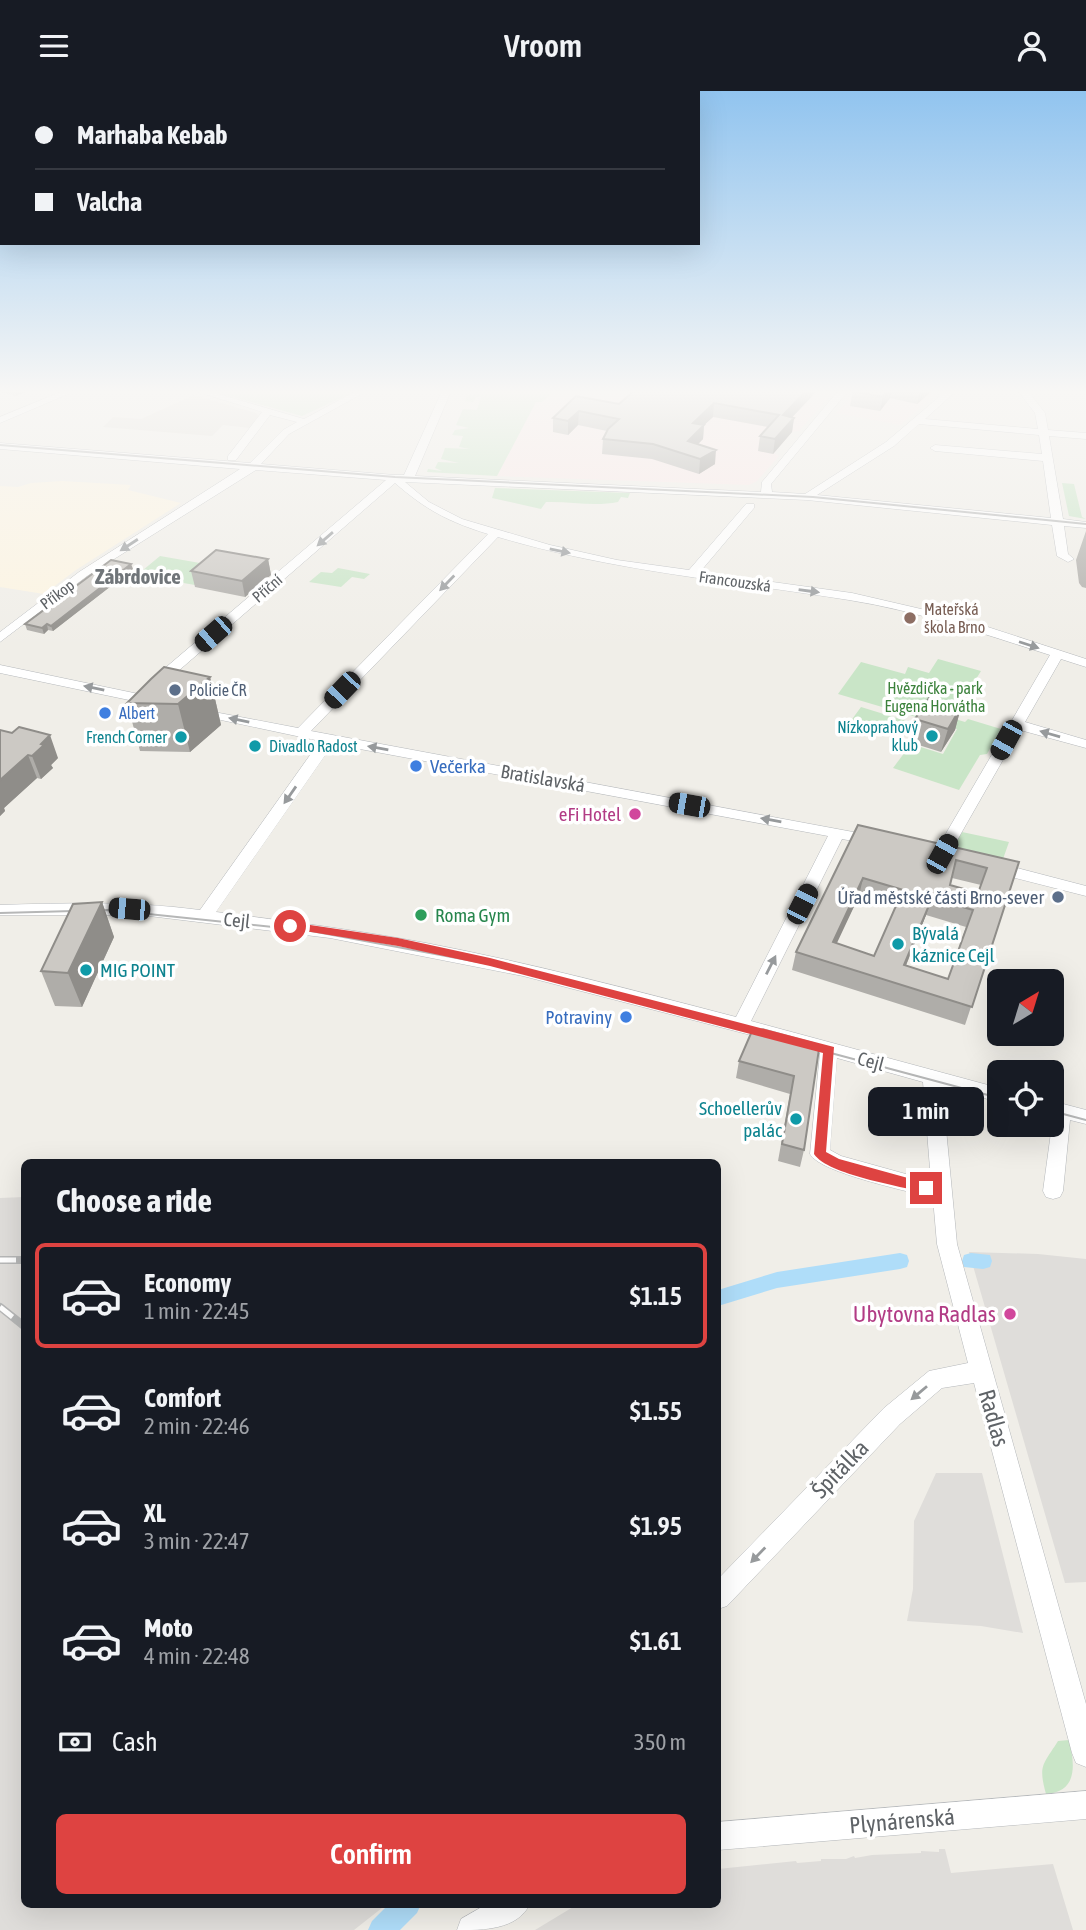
<!DOCTYPE html>
<html lang="en">
<head>
<meta charset="utf-8">
<style>
  body { margin:0; font-family:"Asap Condensed",sans-serif; background:#242831; color:#f1f3f6; height:100vh; display:flex; flex-direction:column; font-size:26px; white-space:nowrap }
  * { box-sizing:border-box; margin:0 }
  p { font-size:23px; color:#9ea1a6 }
  .icon { flex:none; width:38px; height:38px; fill:none; stroke:currentColor; stroke-width:2; stroke-linecap:round; stroke-linejoin:round }
  .map { position:relative; flex:1; overflow:hidden }
  .panel { position:absolute; left:21px; top:1068px; width:700px; height:749px; display:flex; flex-direction:column; background:#171b24; border-radius:10px; box-shadow:0 7px 28px #0002 }
  .panel>* { flex:none }
  .banner { position:absolute; left:0px; top:0px; width:700px; height:154px; box-shadow:0 7px 28px #0002; display:grid; align-content:center; height:154px; padding:0 35px; background:#171b24 }
  .needle { width:46px; rotate:38deg }
  .buttons { position:absolute; left:987px; top:878px; display:grid; gap:14px }
  .buttons a { display:grid; place-items:center; width:77px; height:77px; border-radius:10px; background:#171b24; box-shadow:0 7px 28px #0002; font-size:35px }
  .end { position:absolute; width:32px; height:32px; margin:-16px; border:9px solid #de4341; background:#fff; box-shadow:0 0 0 4px #fff }
  .from { border-radius:50% }
  .bubble { position:absolute; height:49px; border-radius:10px; background:#171b24; box-shadow:0 7px 28px #0002; font-size:23px; font-weight:600; line-height:49px; text-align:center }
  .car { position:absolute; width:21px; height:42px; margin:-21px -10px; border-radius:9px; box-shadow:0 0 5px 2px #0007; background:linear-gradient(#222 24%,#8ab4d8 0 40%,#222 0 76%,#8ab4d8 0 86%,#222 0) }
  .banner b { display:flex; align-items:center; gap:24px; height:66px; font-size:26px }
  .banner b+b { border-top:2px solid #363941 }
  .banner i { width:18px; height:18px; background:#f1f3f6 }
  ul { padding:0; list-style:none }
  li { display:flex; align-items:center; gap:21px; height:105px; margin:0 14px 10px; padding:0 21px; border:4px solid transparent; border-radius:10px }
  li div { flex:1 }
  li b { display:block; font-size:26px }
  li em { font-style:normal; font-weight:600 }
  li.selected { border-color:#de4341 }
  li>.icon { width:63px; height:63px; stroke-width:1.5 }
  h2 { padding:0 35px; font-size:32px; line-height:84px }
  .pay { display:flex; align-items:center; gap:18px; height:77px; padding:0 35px; font-size:26px }
  .pay p { margin-inline-start:auto }
  .cta { display:flex; gap:14px; margin-top:auto; padding:14px 35px }
  .cta a { flex:1; height:80px; border-radius:10px; background:#de4341; color:#fff; font-size:28px; font-weight:600; line-height:80px; text-align:center }
  header { display:flex; justify-content:space-between; align-items:center; height:91px; padding:0 35px; background:#171b24; font-size:32px; font-weight:600 }
  .map>svg:first-child { display:block }
  .commercial { fill:#fcf4e1 }
  .industrial { fill:#dfddda }
  .education { fill:#e0ddd6 }
  .medical { fill:#fae8e7 }
  .green { fill:#c9e5c7 }
  .lines { fill:none; stroke-linecap:round; stroke-linejoin:round }
  .canal { fill:#afddf9; fill-rule:evenodd }
  .minor-casing { stroke:#b5b8bb; stroke-width:1 }
  .minor { fill:#fff; fill-rule:evenodd }
  .tram { stroke:#b6b7b7; stroke-width:2 }
  .rail-casing { stroke:#b6b7b7; stroke-width:8 }
  .rail { stroke:#fff; stroke-width:5; stroke-dasharray:16; stroke-linecap:butt }
  .wall { fill:#afada9; fill-rule:evenodd }
  .shaded-wall { fill:#8f8d89 }
  .building { fill:#ccc9c4; stroke:#8f8d89; stroke-width:2; fill-rule:evenodd }
  .oneway { fill:#979a9c }
  .route { fill:#de4341 }
  .education-dot { fill:#8d6e63; stroke:#fff; stroke-width:2.5 }
  .service-dot { fill:#5c6f8a; stroke:#fff; stroke-width:2.5 }
  .shop-dot { fill:#3f7fe0; stroke:#fff; stroke-width:2.5 }
  .culture-dot { fill:#0f9aa8; stroke:#fff; stroke-width:2.5 }
  .hotel-dot { fill:#d1479c; stroke:#fff; stroke-width:2.5 }
  .leisure-dot { fill:#2e9e5b; stroke:#fff; stroke-width:2.5 }
  .labels { text-anchor:middle; stroke-width:7; stroke-linejoin:round; paint-order:stroke }
  .far-street-label { font-size:16px; fill:#5f6367; stroke:#fff }
  .far-education-label { font-size:16px; fill:#785e54; stroke:#fff; text-anchor:start }
  .far-park-label { font-size:16px; fill:#3c823c; stroke:#fff }
  .far-service-label { font-size:16px; fill:#4e5e75; stroke:#fff; text-anchor:start }
  .far-shop-label { font-size:16px; fill:#366cbe; stroke:#fff; text-anchor:start }
  .far-culture-label { font-size:16px; fill:#0d838f; stroke:#fff; text-anchor:end }
  .shop-label { font-size:19px; fill:#366cbe; stroke:#fff; text-anchor:start }
  .street-label { font-size:19px; fill:#5f6367; stroke:#fff }
  .hotel-label { font-size:19px; fill:#b23c85; stroke:#fff; text-anchor:end }
  .service-label { font-size:19px; fill:#4e5e75; stroke:#fff; text-anchor:end }
  .leisure-label { font-size:19px; fill:#27864d; stroke:#fff; text-anchor:start }
  .culture-label { font-size:19px; fill:#0d838f; stroke:#fff; text-anchor:start }
  .far-district-label { font-size:21px; font-weight:bold; fill:#707579; stroke:#fff }
  .near-hotel-label { font-size:23px; fill:#b23c85; stroke:#fff; text-anchor:end }
  .near-street-label { font-size:23px; fill:#5f6367; stroke:#fff }
</style>
</head>
<body>
<header><svg class="icon" aria-label="menu" viewBox="0 0 24 24"><path d="M4 6h16M4 12h16M4 18h16"/></svg>Vroom<svg class="icon" aria-label="person" viewBox="0 0 24 24"><circle cx="12" cy="8" r="4"/><path d="M4 21q1-7 8-7t8 7"/></svg></header>
<div class="map">
<svg width="1086" height="1839" viewBox="0 0 1086 1839">
  <rect width="100%" height="100%" fill="#f0eee8"/>
  <!-- commercial -->
  <path class="commercial" d="M62,390L131,394L128,399L181,412L76,479L44,503L0,496V395L18,396L31,392Z"/>
  <!-- industrial -->
  <path class="industrial" d="M24,1106V1813H387L354,1839H0V1107Z
    M969,1161L1038,1163L1086,1168V1491L1065,1492Z
    M936,1382H982L1023,1542L981,1535L907,1530L913,1498L914,1430Z
    M939,1758H945L951,1782L1053,1773L1073,1839H1086H535L578,1813H718V1778L796,1770L797,1772L821,1770V1768H846L854,1765L855,1767L872,1764L921,1762V1760L939,1761Z"/>
  <!-- education -->
  <path class="education" d="M194,304L256,322L259,326L250,337L223,334L212,345L103,336L113,326L141,328Z"/>
  <!-- medical -->
  <path class="medical" d="M554,300H834L799,340L791,341L774,362L779,365L757,390L749,394L497,385L536,311H542Z
    M855,300H940L900,334L836,322Z"/>
  <!-- green -->
  <path class="green" d="M211,300H356L302,325Z
    M475,300H554L542,311H536L497,385L427,381L428,378L442,380L435,377L438,371L459,372L441,368L445,357L470,358L459,356L463,345L452,344L455,339L469,337L456,334L463,318L477,319L481,306H476L473,311L465,310L467,304H473Z
    M1062,392L1074,393L1082,426L1086,428L1069,425Z
    M495,397L630,402L628,407L621,406L618,411C593,416 570,410 546,411L541,418L492,407Z
    M160,465L217,475L195,494L137,484Z
    M338,477L370,483L364,488L352,486L341,496L309,491L321,481L332,482Z
    M938,568L981,580L952,627L965,631L968,628L1001,638L987,663L980,664L959,699L893,677L911,653L943,663L957,638L838,603L861,571L905,583L908,576L929,582Z
    M861,616L913,632L903,647L850,631Z
    M962,741L1009,751L1003,768L953,757Z
    M1069,1649C1075,1673 1078,1701 1046,1703C1038,1674 1043,1674 1058,1650Z"/>
  <g class="lines">
    <!-- canal -->
    <path class="canal" d="M900,1162L907,1164L909,1170L907,1176L900,1178L777,1197L718,1215V1199L777,1181Z
      M971,1162L990,1164L992,1170L990,1176L983,1178L964,1176L962,1170L964,1164Z
      M389,1813H421L417,1822L400,1839H368L372,1830Z"/>
    <!-- minor casing -->
    <g class="minor-casing">
      <path id="minor" d="M63,300H75L0,332V326Z
        M195,300H208L304,328L356,300H367L289,343L261,373L395,384H404L442,300H451L415,385L761,401L762,391L838,300H848L771,393L772,401L805,403L886,351L946,300H956L925,328L1038,338L1035,322L1018,300H1028L1045,322L1048,339L1086,342V348L1049,345L1063,428L1086,431V437L1064,435L1068,463L1074,468L1068,471L1057,465L1052,434L807,409L405,391L429,411L462,428L550,454L617,469L689,479L746,413H754V417L700,481L852,502L960,527L1086,568V576L1061,568L1025,631L1086,649V657L1020,639L947,767L942,768L934,763L1050,564C984,543 918,520 849,509C731,490 613,480 498,446L311,640L880,746L883,749L875,754L842,748L751,930L999,997V1011L942,996L957,1153L1086,1613V1676L1076,1672L1072,1662L974,1292L942,1297L900,1333L727,1515L718,1518V1488L884,1317L929,1280L968,1272L937,1153L933,1107C909,1100 820,1082 810,1063L820,962L523,885L330,847L141,824H0V814C67,812 133,810 200,819L320,650L193,623V617L298,637L488,443C449,431 426,419 395,392L161,595H151V589L386,389L256,379L87,485L0,551V541L79,481L240,378L0,358V352L250,372L283,339L297,331L270,324L236,369H228V365L262,321ZM919,333L1039,344L1042,363L935,354L930,357L935,360L1043,370L1051,427L817,404L894,355ZM333,653L828,745L736,926C633,899 530,872 426,852C356,839 286,830 216,821ZM837,967L923,991L931,1090L841,1065L830,1059Z
        M0,574L153,606L160,610L153,614L0,582Z
        M994,771L1086,795V805L988,780L986,776L988,772Z
        M1052,1010L1086,1019V1033L1070,1029L1063,1100L1060,1106L1053,1108L1046,1106L1043,1100L1052,1034Z
        M1086,1700V1728L718,1759V1731Z
        M487,1813H530C517,1839 484,1839 457,1839L461,1828Z"/>
    </g>
    <!-- minor -->
    <use href="#minor" class="minor"/>
    <!-- tram -->
    <path class="tram" d="M0,354L395,386L813,406L1086,433
      M0,822L110,819L311,840L489,873L771,946
      M762,938L813,952
      M801,954L999,1007
      M1052,1020L1086,1029"/>
    <!-- rail casing -->
    <g class="rail-casing">
      <path id="rail" d="M0,1169H24
        M0,1216L24,1235"/>
    </g>
    <!-- rail -->
    <use href="#rail" class="rail"/>
  </g>
  <!-- wall -->
  <path class="wall" d="M0,300H29L16,305L0,301Z
    M817,300L792,326L794,327L792,341L773,363L758,360L760,345L768,336L713,326L704,334L703,348L698,353L715,373L699,383L652,368L602,363L603,348L607,340L578,334L568,344L553,341V327L576,305L619,313Z
    M853,300H932L917,313L890,307L880,320L850,315Z
    M1086,440V497L1082,496L1079,492L1076,469Z
    M268,468L271,484L245,506L195,496L191,480Z
    M133,478L53,540L48,539L44,543L27,539L25,533Z
    M210,586L221,634L190,661L140,660L127,612Z
    M961,616L955,639L941,661L909,651L915,628Z
    M0,639L58,667L51,674L53,677L41,688L37,687L4,717L5,720L0,725Z
    M858,734L1019,771L965,934L792,879L796,861ZM952,787L981,794L978,802L950,794ZM859,805L895,816L874,865L836,852ZM926,824L966,836L948,888L906,874Z
    M102,811L114,846L82,916L55,915L41,880Z
    M819,958L804,1059L800,1076L778,1070L790,1003L736,987L739,970Z"/>
  <!-- shaded-wall -->
  <path class="shaded-wall" d="M15,300H29L16,305Z
    M806,300H817L781,338L783,324Z
    M887,300H892L890,307L880,320L883,306Z
    M920,300H932L917,313Z
    M714,312L713,326L691,346L693,332Z
    M579,320L578,334L568,344V330Z
    M794,327L792,341L773,363L775,348Z
    M704,334L703,348L687,364L688,350Z
    M716,359L715,373L699,383L700,368Z
    M268,468L271,484L245,506L242,490Z
    M131,473L133,478L53,540L51,535Z
    M47,533L48,539L44,543L42,537Z
    M210,586L221,634L190,661L178,613Z
    M961,616L955,639L941,661L948,638Z
    M50,644L58,667L51,674L53,677L41,688L32,665L41,653Z
    M28,664L37,687L4,717L5,720L0,725V689Z
    M863,787L859,805L829,869L833,851Z
    M932,807L926,824L899,892L904,874Z
    M102,811L114,846L82,916L68,882Z"/>
  <!-- building -->
  <path class="building" d="M634,300H806L783,324L794,327L775,348L760,345L779,324L714,312L693,332L704,334L688,350L716,359L700,368L653,353L603,348L608,338L619,328L579,320L568,330L553,327L576,305L619,313Z
    M852,300H887L883,306Z
    M216,459L268,468L242,490L191,480Z
    M111,469L131,473L51,535L47,533L42,537L25,533Z
    M164,576L210,586L178,613L127,612L151,588Z
    M929,607L961,616L948,638L915,628Z
    M19,636L50,644L41,653L44,654L32,665L28,664L0,689V639L12,642Z
    M858,734L1019,771L972,916L796,861ZM956,769L987,777L978,802L950,794ZM863,787L903,799L874,865L833,851ZM932,807L973,819L948,888L904,874Z
    M102,811L68,882L41,880L73,813Z
    M752,940L819,958L804,1059L782,1053L794,985L739,970Z"/>
  <!-- one-way arrows -->
  <defs><path id="oneway-solid" d="M-6-.8H1V-3.2L6.5 0L1 3.2V.8H-6Z" transform="scale(1.75)"/></defs>
  <g class="oneway">
    <use href="#oneway-solid" transform="translate(325 448) rotate(139)"/>
    <use href="#oneway-solid" transform="translate(129 454) rotate(147)"/>
    <use href="#oneway-solid" transform="translate(560 460) rotate(12)"/>
    <use href="#oneway-solid" transform="translate(447 492) rotate(134)"/>
    <use href="#oneway-solid" transform="translate(809 500) rotate(8)"/>
    <use href="#oneway-solid" transform="translate(1029 554) rotate(18)"/>
    <use href="#oneway-solid" transform="translate(94 597) rotate(-168)"/>
    <use href="#oneway-solid" transform="translate(239 629) rotate(-168)"/>
    <use href="#oneway-solid" transform="translate(1050 643) rotate(-164)"/>
    <use href="#oneway-solid" transform="translate(378 657) rotate(-170)"/>
    <use href="#oneway-solid" transform="translate(290 704) rotate(125)"/>
    <use href="#oneway-solid" transform="translate(771 729) rotate(-170)"/>
    <use href="#oneway-solid" transform="translate(771 874) rotate(-63)"/>
    <use href="#oneway-solid" transform="translate(919 1302) rotate(140)"/>
    <use href="#oneway-solid" transform="translate(758 1464) rotate(134)"/>
  </g>
  <!-- sky -->
  <linearGradient id="sky" x2="0" y2="1"><stop stop-color="#91c4ef"/><stop offset="0.54" stop-color="#f8f7f5"/><stop offset="1" stop-color="#f8f7f5" stop-opacity="0"/></linearGradient>
  <rect width="1086" height="557" fill="url(#sky)"/>
  <!-- route -->
  <path class="route" d="M290,831L398,847L490,867L834,956L826,1061L839,1068L926,1092L933,1097L926,1102C901,1095 828,1084 814,1063L823,962L490,875L398,855L286,837V832Z"/>
  <!-- markers -->
  <circle class="education-dot" cx="910" cy="527" r="7"/>
  <g class="service-dot">
    <circle cx="175" cy="599" r="7"/>
    <circle cx="1058" cy="806" r="7"/>
  </g>
  <g class="shop-dot">
    <circle cx="105" cy="622" r="7"/>
    <circle cx="416" cy="675" r="7"/>
    <circle cx="626" cy="926" r="7"/>
  </g>
  <g class="culture-dot">
    <circle cx="932" cy="645" r="7"/>
    <circle cx="181" cy="646" r="7"/>
    <circle cx="255" cy="655" r="7"/>
    <circle cx="898" cy="853" r="7"/>
    <circle cx="86" cy="879" r="7"/>
    <circle cx="796" cy="1028" r="7"/>
  </g>
  <g class="hotel-dot">
    <circle cx="635" cy="723" r="7"/>
    <circle cx="1010" cy="1223" r="7"/>
  </g>
  <circle class="leisure-dot" cx="421" cy="824" r="7"/>
  <g class="labels">
    <!-- far-street labels -->
    <g class="far-street-label">
      <text transform="translate(735 490) rotate(8)" y="6">Francouzská</text>
      <text transform="translate(267 497) rotate(-41)" y="6">Příční</text>
      <text transform="translate(57 503) rotate(-37)" y="6">Příkop</text>
    </g>
    <!-- far-education labels -->
    <g class="far-education-label">
      <text x="924" y="524">Mateřská<tspan x="924" dy="18">škola Brno</tspan></text>
    </g>
    <!-- far-park labels -->
    <g class="far-park-label">
      <text x="935" y="603">Hvězdička - park<tspan x="935" dy="18">Eugena Horvátha</tspan></text>
    </g>
    <!-- far-service labels -->
    <g class="far-service-label">
      <text x="189" y="605">Policie ČR</text>
    </g>
    <!-- far-shop labels -->
    <g class="far-shop-label">
      <text x="119" y="628">Albert</text>
    </g>
    <!-- far-culture labels -->
    <g class="far-culture-label">
      <text x="918" y="642">Nízkoprahový<tspan x="918" dy="18">klub</tspan></text>
      <text x="167" y="652">French Corner</text>
      <text x="269" y="661" text-anchor="start">Divadlo Radost</text>
    </g>
    <!-- shop labels -->
    <g class="shop-label">
      <text x="430" y="682">Večerka</text>
      <text x="612" y="933" text-anchor="end">Potraviny</text>
    </g>
    <!-- street labels -->
    <g class="street-label">
      <text transform="translate(543 687) rotate(10)" y="7">Bratislavská</text>
      <text transform="translate(237 829) rotate(6)" y="7">Cejl</text>
      <text transform="translate(871 970) rotate(15)" y="7">Cejl</text>
    </g>
    <!-- hotel labels -->
    <g class="hotel-label">
      <text x="621" y="730">eFi Hotel</text>
    </g>
    <!-- service labels -->
    <g class="service-label">
      <text x="1044" y="813">Úřad městské části Brno-sever</text>
    </g>
    <!-- leisure labels -->
    <g class="leisure-label">
      <text x="435" y="831">Roma Gym</text>
    </g>
    <!-- culture labels -->
    <g class="culture-label">
      <text x="912" y="849">Bývalá<tspan x="912" dy="22">káznice Cejl</tspan></text>
      <text x="100" y="886">MIG POINT</text>
      <text x="782" y="1024" text-anchor="end">Schoellerův<tspan x="782" dy="22">palác</tspan></text>
    </g>
    <!-- far-district labels -->
    <g class="far-district-label">
      <text x="138" y="493">Zábrdovice</text>
    </g>
    <!-- near-hotel labels -->
    <g class="near-hotel-label">
      <text x="996" y="1231">Ubytovna Radlas</text>
    </g>
    <!-- near-street labels -->
    <g class="near-street-label">
      <text transform="translate(994 1327) rotate(74)" y="8">Radlas</text>
      <text transform="translate(840 1378) rotate(-46)" y="8">Špitálka</text>
      <text transform="translate(902 1730) rotate(-5)" y="8">Plynárenská</text>
    </g>
  </g>
</svg>
<div class="buttons">
<a><svg class="needle" viewBox="-14 -14 28 28"><path d="M0-13l5 13h-10z" fill="#e53935"/><path d="M0 13l5-13h-10z" fill="#9ea1a6"/></svg></a>
<a><svg class="icon" aria-label="locate" viewBox="0 0 24 24"><circle cx="12" cy="12" r="6"/><path d="M12 2v4M12 18v4M2 12h4M18 12h4"/></svg></a>
</div>
<i class="end from" style="left:290px;top:835px"></i>
<i class="end" style="left:926px;top:1097px"></i>
<div class="bubble" style="left:868px;top:996px;width:116px">1 min</div>
<i class="car" style="left:213px;top:543px;rotate:229deg"></i>
<i class="car" style="left:342px;top:599px;rotate:224deg"></i>
<i class="car" style="left:1006px;top:649px;rotate:209deg"></i>
<i class="car" style="left:689px;top:714px;rotate:280deg"></i>
<i class="car" style="left:942px;top:763px;rotate:29deg"></i>
<i class="car" style="left:802px;top:813px;rotate:27deg"></i>
<i class="car" style="left:129px;top:818px;rotate:275deg"></i>
<div class="banner">
<b><i class="from"></i>Marhaba Kebab</b>
<b><i></i>Valcha</b>
</div>
<section class="panel">
<h2>Choose a ride</h2>
<ul>
<li class="selected"><svg class="icon" aria-label="car" viewBox="0 0 24 24"><path d="M5 17H2v-5l4-1 3-4h7l3 4 3 1v5h-3M9 17h6M6 11h13"/><circle cx="7" cy="17" r="2"/><circle cx="17" cy="17" r="2"/></svg><div><b>Economy</b><p>1 min · 22:45</p></div><em>$1.15</em></li>
<li><svg class="icon" aria-label="car" viewBox="0 0 24 24"><path d="M5 17H2v-5l4-1 3-4h7l3 4 3 1v5h-3M9 17h6M6 11h13"/><circle cx="7" cy="17" r="2"/><circle cx="17" cy="17" r="2"/></svg><div><b>Comfort</b><p>2 min · 22:46</p></div><em>$1.55</em></li>
<li><svg class="icon" aria-label="car" viewBox="0 0 24 24"><path d="M5 17H2v-5l4-1 3-4h7l3 4 3 1v5h-3M9 17h6M6 11h13"/><circle cx="7" cy="17" r="2"/><circle cx="17" cy="17" r="2"/></svg><div><b>XL</b><p>3 min · 22:47</p></div><em>$1.95</em></li>
<li><svg class="icon" aria-label="car" viewBox="0 0 24 24"><path d="M5 17H2v-5l4-1 3-4h7l3 4 3 1v5h-3M9 17h6M6 11h13"/><circle cx="7" cy="17" r="2"/><circle cx="17" cy="17" r="2"/></svg><div><b>Moto</b><p>4 min · 22:48</p></div><em>$1.61</em></li>
</ul>
<div class="pay"><svg class="icon" aria-label="cash" viewBox="0 0 24 24"><path d="M3 7h18v10H3z"/><circle cx="12" cy="12" r="2"/></svg>Cash<p>350 m</p></div>
<div class="cta"><a>Confirm</a></div>
</section>
</div>
</body>
</html>
